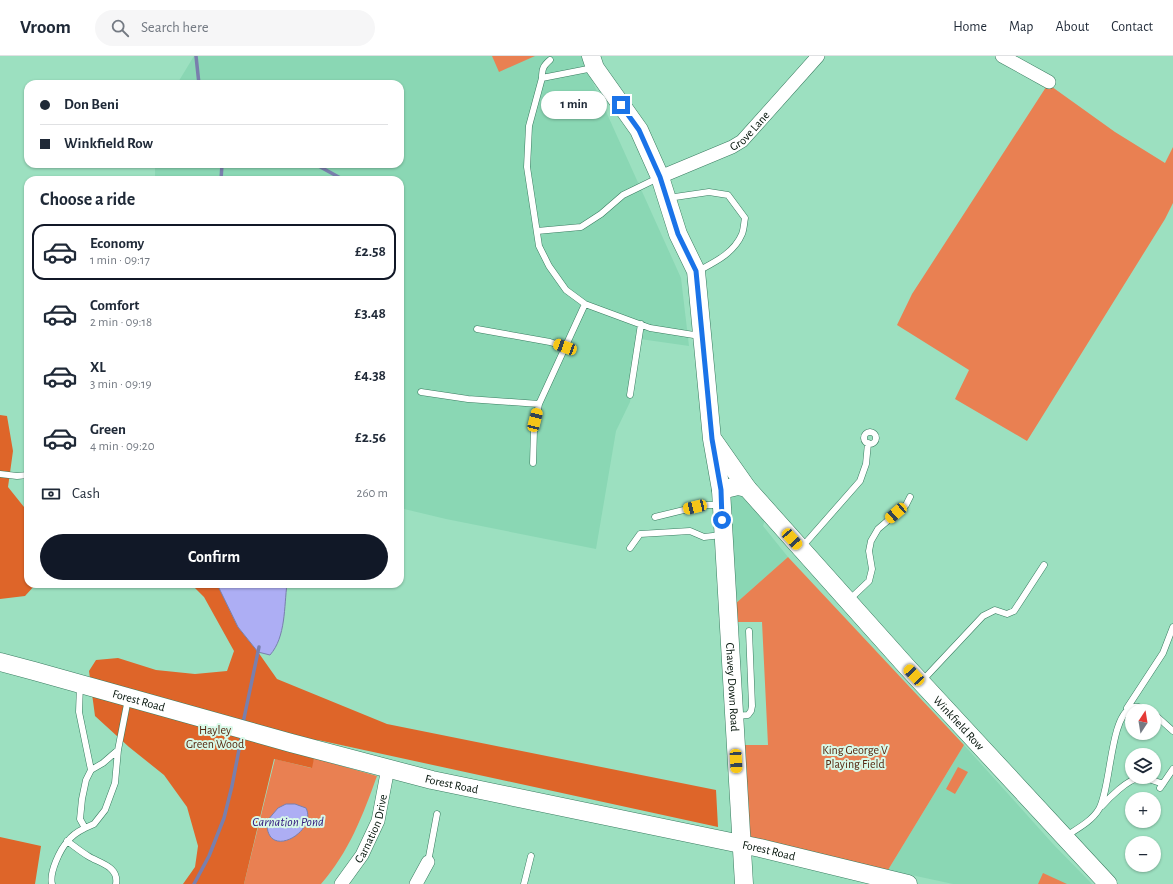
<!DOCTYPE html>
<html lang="en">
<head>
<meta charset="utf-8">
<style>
  body { margin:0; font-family:"Alegreya Sans",sans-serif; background:#f6f6f7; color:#1f2937; height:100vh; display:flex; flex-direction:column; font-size:15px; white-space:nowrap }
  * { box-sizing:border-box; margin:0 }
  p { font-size:13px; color:#747a83 }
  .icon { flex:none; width:22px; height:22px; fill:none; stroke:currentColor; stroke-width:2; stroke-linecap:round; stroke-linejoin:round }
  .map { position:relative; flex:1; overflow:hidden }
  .details { position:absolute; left:24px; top:120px; width:380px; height:412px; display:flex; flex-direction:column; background:#fff; border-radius:12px; box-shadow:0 1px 3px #0004 }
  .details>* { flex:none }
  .guide { position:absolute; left:24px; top:24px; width:380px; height:88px; border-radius:12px; box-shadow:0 1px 3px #0004; display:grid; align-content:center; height:88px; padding:0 16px; background:#fff }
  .needle { width:26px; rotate:12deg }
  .fabs { position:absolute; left:1125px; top:648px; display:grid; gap:8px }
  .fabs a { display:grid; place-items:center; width:36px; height:36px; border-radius:50%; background:#fff; box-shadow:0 1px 3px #0004; font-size:20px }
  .end { position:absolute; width:18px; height:18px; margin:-9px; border:5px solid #1a73e8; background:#fff; box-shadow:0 0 0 2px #fff }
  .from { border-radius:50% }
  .bubble { position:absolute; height:28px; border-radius:14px; background:#fff; box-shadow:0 1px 3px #0004; font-size:13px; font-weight:700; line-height:28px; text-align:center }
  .car { position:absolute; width:12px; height:24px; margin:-12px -6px; border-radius:5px; box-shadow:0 0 3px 1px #0007; background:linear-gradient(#f5c518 24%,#345 0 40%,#f5c518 0 76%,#345 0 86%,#f5c518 0) }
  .guide b { display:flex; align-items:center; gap:14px; height:38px; font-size:15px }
  .guide b+b { border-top:1px solid #e0e1e3 }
  .guide i { width:10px; height:10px; background:#1f2937 }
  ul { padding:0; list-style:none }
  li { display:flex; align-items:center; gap:12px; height:56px; margin:0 8px 6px; padding:0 8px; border:2px solid transparent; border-radius:12px }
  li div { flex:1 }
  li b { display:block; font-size:15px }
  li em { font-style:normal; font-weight:700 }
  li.on { border-color:#111827 }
  li>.icon { width:36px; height:36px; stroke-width:1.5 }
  h2 { padding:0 16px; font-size:18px; line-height:48px }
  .pay { display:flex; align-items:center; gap:10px; height:44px; padding:0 16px; font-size:15px }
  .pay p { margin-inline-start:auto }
  .primary-button { display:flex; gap:8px; margin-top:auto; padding:8px 16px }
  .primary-button a { flex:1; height:46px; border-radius:24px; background:#111827; color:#fff; font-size:16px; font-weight:700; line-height:46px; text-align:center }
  header { display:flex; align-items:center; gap:24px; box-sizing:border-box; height:56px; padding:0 20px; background:#fff; border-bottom:1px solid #e0e1e3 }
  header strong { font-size:19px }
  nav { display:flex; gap:22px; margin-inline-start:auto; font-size:14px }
  .search { width:280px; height:36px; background:#f6f6f7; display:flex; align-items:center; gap:10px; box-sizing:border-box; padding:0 14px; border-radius:22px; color:#747a83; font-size:15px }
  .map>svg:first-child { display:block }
  .built { fill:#8ad7b4 }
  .green { fill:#e98052 }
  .forest { fill:#de6529 }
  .water { fill:#adaef4; stroke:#797fad }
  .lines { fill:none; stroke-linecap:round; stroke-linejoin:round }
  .stream { stroke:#797fad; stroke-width:3.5 }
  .lane-casing { stroke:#397c60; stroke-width:7 }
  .street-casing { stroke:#397c60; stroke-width:14 }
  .secondary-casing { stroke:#397c60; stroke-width:19 }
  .lane { stroke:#fff; stroke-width:6 }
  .street { stroke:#fff; stroke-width:13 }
  .secondary { stroke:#fff; stroke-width:18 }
  .route { stroke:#1a73e8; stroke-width:5 }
  .labels { text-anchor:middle; stroke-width:4; stroke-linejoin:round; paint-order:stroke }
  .street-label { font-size:12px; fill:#001107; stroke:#d8f9e8 }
  .park-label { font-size:12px; fill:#56260f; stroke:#d8f9e8 }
  .water-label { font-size:13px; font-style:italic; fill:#30187e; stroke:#d8f9e8 }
</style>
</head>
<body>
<header>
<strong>Vroom</strong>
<div class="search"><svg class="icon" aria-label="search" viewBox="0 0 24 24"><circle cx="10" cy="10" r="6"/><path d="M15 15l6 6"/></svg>Search here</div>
<nav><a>Home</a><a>Map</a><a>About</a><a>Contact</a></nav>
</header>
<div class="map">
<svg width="1173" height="828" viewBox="0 0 1173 828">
  <rect width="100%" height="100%" fill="#9ce0c0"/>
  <!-- built -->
  <path class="built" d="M194,0H581L681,222L689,290L640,283L630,346L616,375L596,493L446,463L400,452V124H155V108H400V28H177Z
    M728,437H741L765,464L763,470L788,501L735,548Z
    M964,689L1053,788L1092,828H953L888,814Z"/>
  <!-- green -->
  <path class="green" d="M492,0H535L499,16Z
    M1048,28L1115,76L1165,107L1173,91V147L1165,163L1027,385L955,343L969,314L897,269L912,238Z
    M788,501L964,689L888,814L748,781L741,689H768L762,566H735V548Z
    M314,702L377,720C363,759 349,796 321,828H244L275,703L311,712Z
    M958,711L968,716L955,738L946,733Z
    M1043,817L1067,828H1038Z"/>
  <!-- forest -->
  <path class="forest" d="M0,359L7,360L13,395L8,431L28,456V528H36L25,540L0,543Z
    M191,528H217L238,571L258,596L277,623L387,668L716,734L718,771L318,684L312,712L274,703L244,828H183L195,811L198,790L187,751L164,719L129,691L95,660L89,615L96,604L118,602L156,614L195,618L227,615L234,595L204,541Z
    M0,781L41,790L35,828H0Z"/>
  <!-- water -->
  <path class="water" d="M217,528H287C284,550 286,581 270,599L258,596L238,571Z
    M286,748H295L306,752C318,776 265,806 267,765L278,752Z"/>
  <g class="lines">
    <!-- stream -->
    <path class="stream" d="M196,0L199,28
      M315,108L344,124
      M221,124L222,108
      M243,667L259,591
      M194,828L209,800L224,762L232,730L242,678"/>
    <!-- lane casing -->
    <g class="lane-casing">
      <path id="lane" d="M593,12L542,22L529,70L527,111L539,190L549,210L566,234L585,248L650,272L700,280
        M542,22C542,13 543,10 550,4
        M668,142L709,136L728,139L745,162C744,167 744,173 742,178C734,197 715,206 698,215
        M537,175L581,171L601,158L623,139L658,122
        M477,273L550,286L565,291
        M421,336L468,343L539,348
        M630,339L641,268
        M864 382a6 6 0 1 1 12 0a6 6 0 1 1-12 0Z
        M533,407L534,374L539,348L585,248
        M0,418L17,420L28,419
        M655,461L704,449H720
        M802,491L860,425L866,408L868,387
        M630,492L640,478L690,475L704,481L722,479
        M849,544L869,525L872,513L869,495L871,485L878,473L906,449L910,441
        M922,625L983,560L995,554L1007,558L1014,555L1044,509
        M80,629L79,656L91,714
        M1127,652L1163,597L1173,571
        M1154,658L1173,675
        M735,660L748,659L751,655L752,650L749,575
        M118,694L103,707L91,714L86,724L82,743L80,763L85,772L94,768L105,754L115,727L118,694L128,643
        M1160,732L1173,713
        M1102,750C1109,742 1128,723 1139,722C1147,721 1155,725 1163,728
        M1066,780C1077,773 1092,765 1099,753C1111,732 1110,661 1131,652C1136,649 1143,652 1148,655
        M67,785C74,790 80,795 88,800C99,807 119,810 116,828
        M428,806L437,758
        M52,828C49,817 60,793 68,785C72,779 79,775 85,772
        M524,828L531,800"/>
    </g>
    <!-- street casing -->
    <g class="street-casing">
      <g id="street">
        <path d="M1002,0L1049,26"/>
        <path id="s1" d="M660,121L732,91L742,85L818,0"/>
        <path id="s2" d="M341,828L362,799L378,765L388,712"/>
        <path d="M416,828L428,806"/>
      </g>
    </g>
    <!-- secondary casing -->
    <g class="secondary-casing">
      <g id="secondary">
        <path id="s3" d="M591,0L595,12L639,74L660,121L678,178L696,215L712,383L721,434L744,828"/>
        <path d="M714,385L747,432"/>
        <path id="s4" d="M721,434L738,430L747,432L907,611L1108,828"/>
        <path id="s5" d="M0,606L34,615L291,687L432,724L760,792L908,828"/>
      </g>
    </g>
    <!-- lane -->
    <use href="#lane" class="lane"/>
    <!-- street -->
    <use href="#street" class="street"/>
    <!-- secondary -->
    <use href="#secondary" class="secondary"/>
  </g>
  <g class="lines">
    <!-- route -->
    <path class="route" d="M621,49L639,74L660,121L678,178L696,215L712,383L721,434L722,464"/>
  </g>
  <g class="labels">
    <!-- street labels -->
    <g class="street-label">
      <text dy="4" stroke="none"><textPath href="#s1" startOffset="102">Grove Lane</textPath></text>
      <text dy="4" stroke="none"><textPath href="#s3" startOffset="659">Chavey Down Road</textPath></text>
      <text dy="4" stroke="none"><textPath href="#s5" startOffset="144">Forest Road</textPath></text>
      <text dy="4" stroke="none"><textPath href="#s4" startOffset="343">Winkfield Row</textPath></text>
      <text dy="4" stroke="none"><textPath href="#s5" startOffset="468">Forest Road</textPath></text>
      <text dy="4" stroke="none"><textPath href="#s2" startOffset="64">Carnation Drive</textPath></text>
      <text dy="4" stroke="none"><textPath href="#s5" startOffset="792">Forest Road</textPath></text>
    </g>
    <!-- park labels -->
    <g class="park-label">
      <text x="215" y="678">Hayley<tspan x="215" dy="14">Green Wood</tspan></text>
      <text x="855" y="698">King George V<tspan x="855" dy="14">Playing Field</tspan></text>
    </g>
    <!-- water labels -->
    <g class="water-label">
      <text x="288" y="770">Carnation Pond</text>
    </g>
  </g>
</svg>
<div class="fabs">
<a><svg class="needle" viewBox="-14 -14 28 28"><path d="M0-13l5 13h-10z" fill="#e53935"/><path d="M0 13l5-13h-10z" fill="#747a83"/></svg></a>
<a><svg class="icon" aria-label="layers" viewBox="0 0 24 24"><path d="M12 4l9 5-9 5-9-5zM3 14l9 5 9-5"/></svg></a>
<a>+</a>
<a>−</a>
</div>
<i class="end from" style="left:722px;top:464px"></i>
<i class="end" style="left:621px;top:49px"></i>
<div class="bubble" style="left:541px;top:35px;width:66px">1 min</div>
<i class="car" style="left:565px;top:291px;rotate:290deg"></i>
<i class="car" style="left:535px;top:364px;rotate:14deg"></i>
<i class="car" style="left:695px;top:451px;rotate:257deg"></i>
<i class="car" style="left:896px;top:457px;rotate:229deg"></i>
<i class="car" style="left:792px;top:483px;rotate:138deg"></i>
<i class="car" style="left:914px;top:619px;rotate:317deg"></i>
<i class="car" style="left:736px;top:705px;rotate:177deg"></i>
<div class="guide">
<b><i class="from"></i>Don Beni</b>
<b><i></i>Winkfield Row</b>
</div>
<section class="details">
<h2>Choose a ride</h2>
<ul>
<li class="on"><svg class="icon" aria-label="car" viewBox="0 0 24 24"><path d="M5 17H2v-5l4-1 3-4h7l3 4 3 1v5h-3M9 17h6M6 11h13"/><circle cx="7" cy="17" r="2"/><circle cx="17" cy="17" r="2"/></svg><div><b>Economy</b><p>1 min · 09:17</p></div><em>£2.58</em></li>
<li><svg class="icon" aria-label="car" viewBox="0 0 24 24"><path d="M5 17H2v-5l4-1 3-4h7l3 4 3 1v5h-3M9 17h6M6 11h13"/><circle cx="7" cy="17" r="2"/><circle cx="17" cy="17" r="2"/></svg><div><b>Comfort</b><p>2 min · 09:18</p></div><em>£3.48</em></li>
<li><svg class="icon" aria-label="car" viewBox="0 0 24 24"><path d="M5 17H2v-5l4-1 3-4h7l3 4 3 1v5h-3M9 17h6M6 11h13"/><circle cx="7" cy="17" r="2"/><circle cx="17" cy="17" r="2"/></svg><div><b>XL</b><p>3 min · 09:19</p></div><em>£4.38</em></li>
<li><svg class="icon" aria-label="car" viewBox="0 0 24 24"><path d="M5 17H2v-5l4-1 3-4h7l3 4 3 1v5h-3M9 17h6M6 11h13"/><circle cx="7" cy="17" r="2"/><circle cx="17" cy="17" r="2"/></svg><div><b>Green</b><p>4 min · 09:20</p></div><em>£2.56</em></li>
</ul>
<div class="pay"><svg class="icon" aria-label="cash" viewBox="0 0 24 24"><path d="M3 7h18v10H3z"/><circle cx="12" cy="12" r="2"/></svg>Cash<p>260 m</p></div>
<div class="primary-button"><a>Confirm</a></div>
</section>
</div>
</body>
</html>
